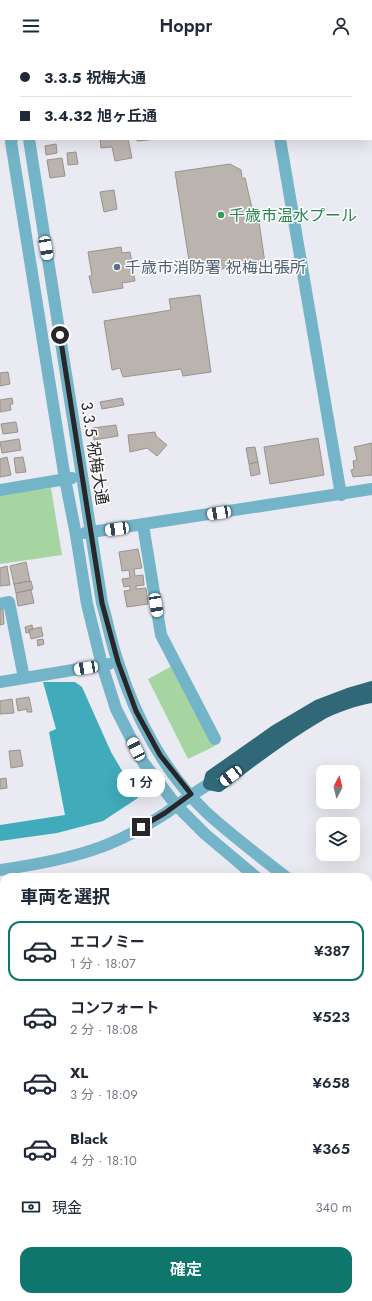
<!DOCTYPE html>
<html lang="ja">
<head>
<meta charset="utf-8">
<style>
  body { margin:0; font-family:Jost,"Noto Sans JP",sans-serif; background:#f2f2f3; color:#1f2937; height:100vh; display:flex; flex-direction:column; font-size:15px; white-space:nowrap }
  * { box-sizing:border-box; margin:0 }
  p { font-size:13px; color:#747a83 }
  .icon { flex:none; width:22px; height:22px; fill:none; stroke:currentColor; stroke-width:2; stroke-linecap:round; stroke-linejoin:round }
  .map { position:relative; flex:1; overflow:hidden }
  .drawer { position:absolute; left:0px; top:821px; width:372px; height:428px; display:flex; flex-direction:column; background:#fff; border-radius:12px 12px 0 0; box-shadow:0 4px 16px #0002 }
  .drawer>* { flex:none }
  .banner { position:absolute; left:0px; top:0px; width:372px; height:88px; box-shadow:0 4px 16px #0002; display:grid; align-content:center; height:88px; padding:0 20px; background:#fff }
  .needle { width:26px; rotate:7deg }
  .fabs { position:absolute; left:316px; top:713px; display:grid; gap:8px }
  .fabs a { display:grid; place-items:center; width:44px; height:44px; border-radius:8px; background:#fff; box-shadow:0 4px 16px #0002; font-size:20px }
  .end { position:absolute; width:18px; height:18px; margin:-9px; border:5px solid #27272a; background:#fff; box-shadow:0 0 0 2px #fff }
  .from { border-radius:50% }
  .bubble { position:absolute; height:28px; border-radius:12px; background:#fff; box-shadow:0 4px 16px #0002; font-size:13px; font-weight:600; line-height:28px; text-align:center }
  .car { position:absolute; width:12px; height:24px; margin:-12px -6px; border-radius:5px; box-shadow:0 0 3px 1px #0007; background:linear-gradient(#fff 24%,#345 0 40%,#fff 0 76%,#345 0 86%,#fff 0) }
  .banner b { display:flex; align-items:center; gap:14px; height:38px; font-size:15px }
  .banner b+b { border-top:1px solid #e0e1e3 }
  .banner i { width:10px; height:10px; background:#1f2937 }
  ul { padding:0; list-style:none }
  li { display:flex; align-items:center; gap:12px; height:60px; margin:0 8px 6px; padding:0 12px; border:2px solid transparent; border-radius:12px }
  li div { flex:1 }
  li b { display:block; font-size:15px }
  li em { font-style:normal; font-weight:600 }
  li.active { border-color:#0f766e }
  li>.icon { width:36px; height:36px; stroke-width:1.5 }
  h2 { padding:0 20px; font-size:18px; line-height:48px }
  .pay { display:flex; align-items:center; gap:10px; height:44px; padding:0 20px; font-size:15px }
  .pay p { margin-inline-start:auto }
  .button { display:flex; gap:8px; margin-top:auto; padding:8px 20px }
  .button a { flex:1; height:46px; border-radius:12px; background:#0f766e; color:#fff; font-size:16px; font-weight:600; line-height:46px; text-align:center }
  header { display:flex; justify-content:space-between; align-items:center; height:52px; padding:0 20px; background:#fff; font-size:18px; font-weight:600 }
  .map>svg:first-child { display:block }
  .green { fill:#a7d5a1 }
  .water { fill:#40abba }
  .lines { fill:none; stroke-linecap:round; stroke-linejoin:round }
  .stream { stroke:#40abba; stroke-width:3 }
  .canal { stroke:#40abba; stroke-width:11 }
  .building { fill:#bbb3ae; stroke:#9a928e }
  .path { stroke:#a9aab0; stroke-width:2; stroke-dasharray:3 2; stroke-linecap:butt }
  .minor { stroke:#74b4c8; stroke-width:12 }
  .highway { stroke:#316878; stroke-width:12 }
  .route { stroke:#27272a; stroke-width:5 }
  .leisure-dot { fill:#2e9e5b; stroke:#fff; stroke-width:1.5 }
  .service-dot { fill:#5c6f8a; stroke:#fff; stroke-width:1.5 }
  .labels { text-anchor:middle; stroke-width:3; stroke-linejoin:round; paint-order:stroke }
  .leisure-label { font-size:16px; fill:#27864d; stroke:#fff; text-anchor:start }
  .service-label { font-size:16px; fill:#4e5e75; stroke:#fff; text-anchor:start }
  .street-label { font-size:16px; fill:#27272a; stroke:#fff }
</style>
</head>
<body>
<header><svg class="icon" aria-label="menu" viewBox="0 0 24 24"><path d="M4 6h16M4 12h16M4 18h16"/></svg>Hoppr<svg class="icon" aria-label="person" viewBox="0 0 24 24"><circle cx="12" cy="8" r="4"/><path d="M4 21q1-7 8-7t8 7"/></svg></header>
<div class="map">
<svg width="372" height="1249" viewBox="0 0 372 1249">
  <rect width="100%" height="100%" fill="#e9eaf2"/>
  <!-- green -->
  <path class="green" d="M51,436L62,503L0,512V443Z
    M174,613L215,694L188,707L148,627Z"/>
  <!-- water -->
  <path class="water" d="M43,630H75L82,635L111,700L138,746L103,769L57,781L0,789V773L65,763L49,680L56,677Z"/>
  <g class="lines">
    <!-- stream -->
    <path class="stream" d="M127,1249L130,1245"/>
    <!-- canal -->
    <path class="canal" d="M368,1058H372
      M0,1070H4"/>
  </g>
  <!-- building -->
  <path class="building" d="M100,87H128L132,106L115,109L112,95L101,96Z
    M137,87H158L137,89Z
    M56,92L57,101L46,103L45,94Z
    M76,100L78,112L68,113L67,101Z
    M62,106L65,124L50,126L47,108Z
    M230,112L241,118L242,126H245L252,156H257L265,211L191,221L175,120Z
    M114,138L117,157L104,160L100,140Z
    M121,195L122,201L130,200L135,229L122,231L123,236L93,241L89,224H92L88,200Z
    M200,243L211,320L183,324L181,317L123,325L120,316L112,318L104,269L171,258L169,247Z
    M8,320L10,332L0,334V321Z
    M12,346L13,352H10L11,358L0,360V348Z
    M122,346L124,353L102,357L100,350Z
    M16,370L18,380L3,382L1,372Z
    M116,373L118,384L94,388L93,376Z
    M155,380L156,384L167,393L157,404L147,396L130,400L128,383Z
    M318,386L324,423L270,432L264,395Z
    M19,387L21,398L2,401L0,390Z
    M372,391V423L353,425L351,418L354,417L353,409L357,408L354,395Z
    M255,395L258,410L249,412L246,396Z
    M7,405L11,423L0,425V407Z
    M23,405L26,420L16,421L14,406Z
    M258,410L260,422L251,424L249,412Z
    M138,497L142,516L134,517L135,524L143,523L144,533L136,534V537L146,536L148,552L127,555L124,539L130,538V534L124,535L122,527L130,526L129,518L122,519L119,500Z
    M26,510L30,529L14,532L10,514Z
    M7,514L10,533L0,534V516Z
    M31,529L33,537L16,541L14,532Z
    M31,538L34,551L18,554L16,541Z
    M3,557L4,572L0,573V558Z
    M32,573L33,577L29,578L30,580L26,581L25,575Z
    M41,575L43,584L31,587L29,578Z
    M43,587L44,592L38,594L37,588Z
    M29,645L32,660H27V657L18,659L16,647Z
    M12,647L14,661L0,662V649Z
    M20,698L23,714L11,716L9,699Z
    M6,726L7,736L0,737V727Z"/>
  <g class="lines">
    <!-- path -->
    <path class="path" d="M174,1249L177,1245
      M303,1249L305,1245"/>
    <!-- minor -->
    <path class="minor" d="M7,0V1
      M87,0L88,1
      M219,0L220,1
      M371,7H372
      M0,67L1,66
      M12,87L11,90L65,427L76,483L87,552L102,613L116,657L143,710L176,753L205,782L256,825
      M29,87L102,551C108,571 111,591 118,610C135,665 164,720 206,760C231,783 259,804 286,825
      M280,87L341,443
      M0,438L72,426
      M143,473L161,583L215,687
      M85,481L372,437
      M0,552L9,550L24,626
      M0,630L109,612
      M0,818C34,813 69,807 101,795C123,787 146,774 166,761C180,751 194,741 209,732
      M368,889L372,892
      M368,915L372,918
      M368,952L372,946
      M368,1158L372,1152
      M0,1183H4
      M368,1206L372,1199
      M368,1230L372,1231"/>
    <!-- highway -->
    <path class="highway" d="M372,635L348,642L319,653L275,679L211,724L209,732L219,734C251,709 285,683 320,663C331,656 358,647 372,645
      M368,1042L372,1036
      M368,1070L372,1065
      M225,1249L228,1245
      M246,1249L249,1245"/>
  </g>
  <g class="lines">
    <!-- route -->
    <path class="route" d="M60,283L102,551L118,610L136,659L160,703L191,742L165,761L141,775"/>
  </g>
  <!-- markers -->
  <circle class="leisure-dot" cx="221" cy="163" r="4"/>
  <circle class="service-dot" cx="117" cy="215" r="4"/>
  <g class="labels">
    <!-- leisure labels -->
    <g class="leisure-label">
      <text x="229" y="169">千歳市温水プール</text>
    </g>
    <!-- service labels -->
    <g class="service-label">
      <text x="125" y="221">千歳市消防署 祝梅出張所</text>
    </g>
    <!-- street labels -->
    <g class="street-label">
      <text transform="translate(95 401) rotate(81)" y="6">3.3.5 祝梅大通</text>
    </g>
  </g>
</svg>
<div class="fabs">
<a><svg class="needle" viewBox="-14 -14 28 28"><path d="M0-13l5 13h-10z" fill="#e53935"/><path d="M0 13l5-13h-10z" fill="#747a83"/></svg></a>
<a><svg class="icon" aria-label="layers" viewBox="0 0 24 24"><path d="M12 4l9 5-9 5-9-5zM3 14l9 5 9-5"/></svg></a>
</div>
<i class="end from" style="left:60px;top:283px"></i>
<i class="end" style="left:141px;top:775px"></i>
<div class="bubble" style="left:117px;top:717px;width:48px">1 分</div>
<i class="car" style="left:46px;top:196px;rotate:171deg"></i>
<i class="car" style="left:219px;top:461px;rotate:261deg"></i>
<i class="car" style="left:117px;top:477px;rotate:262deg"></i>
<i class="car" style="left:156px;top:553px;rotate:171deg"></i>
<i class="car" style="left:86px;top:616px;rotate:261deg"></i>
<i class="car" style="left:136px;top:697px;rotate:334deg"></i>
<i class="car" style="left:231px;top:724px;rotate:232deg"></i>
<div class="banner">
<b><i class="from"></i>3.3.5 祝梅大通</b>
<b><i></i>3.4.32 旭ヶ丘通</b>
</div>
<section class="drawer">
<h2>車両を選択</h2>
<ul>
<li class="active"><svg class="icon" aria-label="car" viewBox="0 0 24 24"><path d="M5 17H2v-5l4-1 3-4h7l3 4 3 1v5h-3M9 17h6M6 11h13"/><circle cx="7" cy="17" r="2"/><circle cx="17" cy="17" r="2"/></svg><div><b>エコノミー</b><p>1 分 · 18:07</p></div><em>¥387</em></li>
<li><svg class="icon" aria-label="car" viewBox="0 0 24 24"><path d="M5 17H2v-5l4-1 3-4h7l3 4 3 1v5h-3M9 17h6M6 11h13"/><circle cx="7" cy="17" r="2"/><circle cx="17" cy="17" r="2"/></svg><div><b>コンフォート</b><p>2 分 · 18:08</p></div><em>¥523</em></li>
<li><svg class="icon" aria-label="car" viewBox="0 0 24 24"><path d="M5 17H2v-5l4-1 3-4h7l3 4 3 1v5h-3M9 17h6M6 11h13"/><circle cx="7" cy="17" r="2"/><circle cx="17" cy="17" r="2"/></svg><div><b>XL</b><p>3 分 · 18:09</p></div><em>¥658</em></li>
<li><svg class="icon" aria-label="car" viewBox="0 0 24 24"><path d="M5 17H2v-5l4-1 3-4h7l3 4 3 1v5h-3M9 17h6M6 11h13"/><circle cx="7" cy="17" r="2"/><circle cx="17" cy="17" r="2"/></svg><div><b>Black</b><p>4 分 · 18:10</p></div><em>¥365</em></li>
</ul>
<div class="pay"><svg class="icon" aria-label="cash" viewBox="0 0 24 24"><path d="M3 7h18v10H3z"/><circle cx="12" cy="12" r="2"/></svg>現金<p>340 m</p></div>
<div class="button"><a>確定</a></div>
</section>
</div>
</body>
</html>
